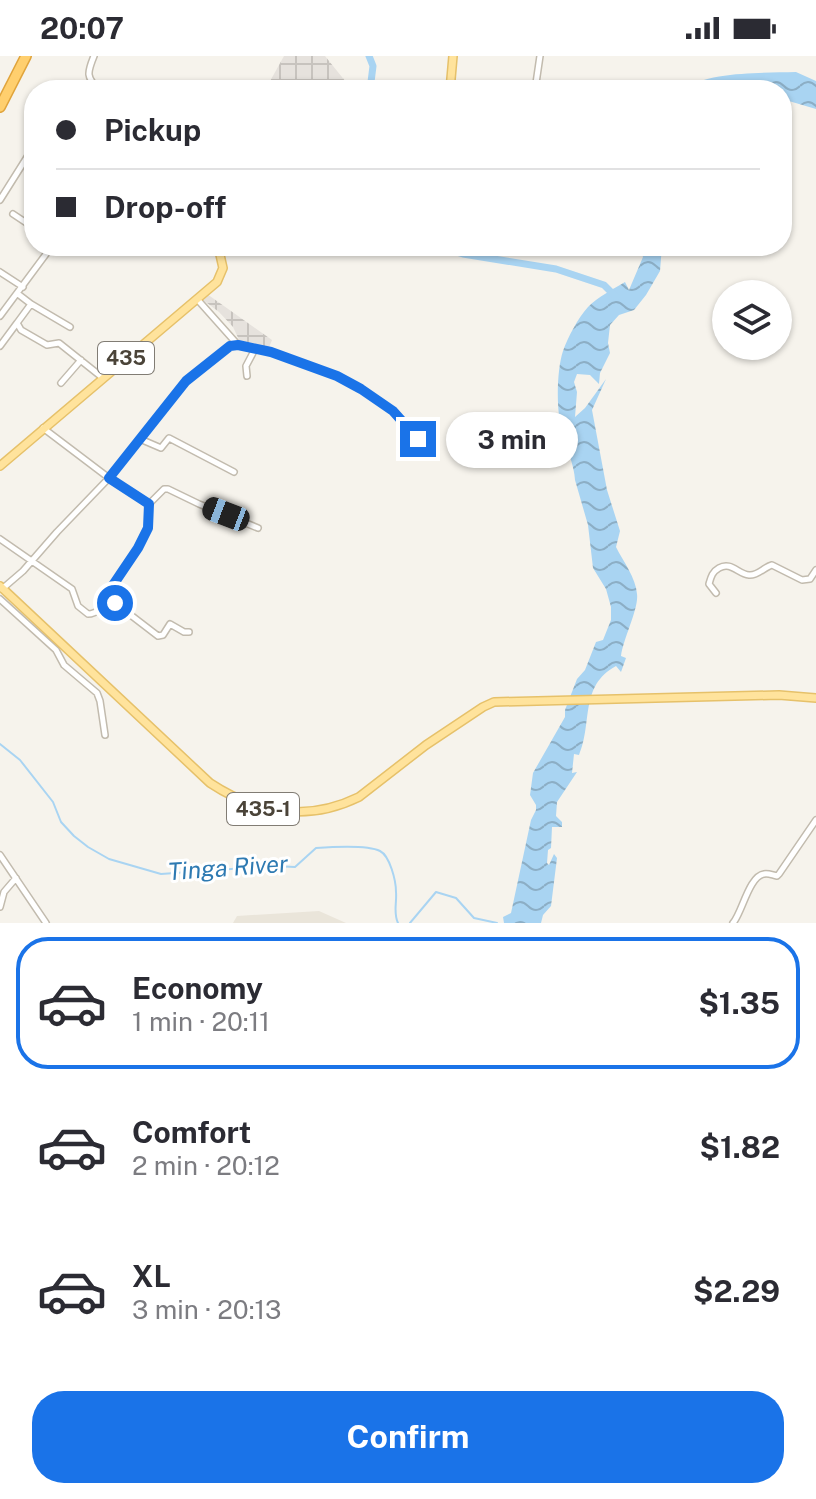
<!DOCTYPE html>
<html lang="en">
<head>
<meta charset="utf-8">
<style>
  body { margin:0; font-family:"Public Sans",sans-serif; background:#f7f7f7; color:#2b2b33; height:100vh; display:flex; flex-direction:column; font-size:30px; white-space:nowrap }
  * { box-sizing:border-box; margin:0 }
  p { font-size:26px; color:#7c7c81 }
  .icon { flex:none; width:44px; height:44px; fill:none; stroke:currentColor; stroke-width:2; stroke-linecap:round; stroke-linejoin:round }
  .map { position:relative; height:867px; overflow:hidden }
  .side { display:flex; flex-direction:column; background:#fff; flex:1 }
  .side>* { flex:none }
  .top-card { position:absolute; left:24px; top:24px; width:768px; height:176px; border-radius:32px; box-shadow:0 2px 6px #0004; display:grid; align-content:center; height:176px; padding:0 32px; background:#fff }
  .fabs { position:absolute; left:712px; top:224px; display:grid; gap:16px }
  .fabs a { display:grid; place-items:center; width:80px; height:80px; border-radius:50%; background:#fff; box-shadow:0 2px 6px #0004; font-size:40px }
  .end { position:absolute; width:36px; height:36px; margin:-18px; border:10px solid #1a73e8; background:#fff; box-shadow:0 0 0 4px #fff }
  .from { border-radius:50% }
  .bubble { position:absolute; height:56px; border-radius:28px; background:#fff; box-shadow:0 2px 6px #0004; font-size:26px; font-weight:700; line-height:56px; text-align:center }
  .car { position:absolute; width:24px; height:48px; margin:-24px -12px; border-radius:10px; box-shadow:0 0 6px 2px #0007; background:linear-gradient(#222 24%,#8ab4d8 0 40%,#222 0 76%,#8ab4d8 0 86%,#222 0) }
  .top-card b { display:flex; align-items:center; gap:28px; height:76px; font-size:30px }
  .top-card b+b { border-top:2px solid #e1e1e2 }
  .top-card i { width:20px; height:20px; background:#2b2b33 }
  ul { padding:14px 0 0; list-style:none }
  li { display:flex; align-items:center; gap:24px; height:132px; margin:0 16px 12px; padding:0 16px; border:4px solid transparent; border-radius:32px }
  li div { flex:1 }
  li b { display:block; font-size:30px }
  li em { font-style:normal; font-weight:700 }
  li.active { border-color:#1a73e8 }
  li>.icon { width:72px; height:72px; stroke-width:1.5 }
  .primary-button { display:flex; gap:16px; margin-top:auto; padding:16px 32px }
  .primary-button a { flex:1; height:92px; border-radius:32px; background:#1a73e8; color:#fff; font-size:32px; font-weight:700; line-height:92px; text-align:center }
  .status { display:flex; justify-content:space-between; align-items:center; height:56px; padding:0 40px; background:#fff; direction:ltr }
  .status svg { height:22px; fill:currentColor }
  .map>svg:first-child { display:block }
  .residential { fill:#eae5da }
  .industrial { fill:url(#industrial-grid) }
  .water { fill:url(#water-waves) }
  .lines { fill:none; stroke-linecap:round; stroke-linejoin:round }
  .stream { stroke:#a9d4f2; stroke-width:2 }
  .river { stroke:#a9d4f2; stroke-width:7 }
  .minor-casing { stroke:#c2bbae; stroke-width:8 }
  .major-casing { stroke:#e6c16a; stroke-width:10 }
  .highway-casing { stroke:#e0a43c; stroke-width:12 }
  .minor { stroke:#fff; stroke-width:5 }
  .major { stroke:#ffe39c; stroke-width:7 }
  .highway { stroke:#ffcf6e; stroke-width:9 }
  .route { stroke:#1a73e8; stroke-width:10 }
  .labels { text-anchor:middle; stroke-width:6; stroke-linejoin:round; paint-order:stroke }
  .shield { fill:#fff; stroke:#817c74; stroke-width:2 }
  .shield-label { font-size:20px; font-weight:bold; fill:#4b4439 }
  .water-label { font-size:24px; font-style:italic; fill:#2e7ab2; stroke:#fff }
</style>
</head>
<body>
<div class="status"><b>20:07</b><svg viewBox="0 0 49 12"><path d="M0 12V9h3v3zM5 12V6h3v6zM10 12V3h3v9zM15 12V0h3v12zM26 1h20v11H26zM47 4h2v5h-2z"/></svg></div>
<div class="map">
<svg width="816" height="867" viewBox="0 0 816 867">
  <defs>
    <pattern id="industrial-grid" width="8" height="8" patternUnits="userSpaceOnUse" patternTransform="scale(2)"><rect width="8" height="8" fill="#e6e2dd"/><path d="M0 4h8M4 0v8" fill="none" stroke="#c7c3be"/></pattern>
    <pattern id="water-waves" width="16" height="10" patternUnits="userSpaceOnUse" patternTransform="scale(2)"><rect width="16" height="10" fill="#a9d4f2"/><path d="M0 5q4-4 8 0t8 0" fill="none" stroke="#8caec5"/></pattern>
  </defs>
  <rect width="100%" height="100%" fill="#f6f3ec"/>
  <!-- residential -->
  <path class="residential" d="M319,855L346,867H233L237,860Z"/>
  <!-- industrial -->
  <path class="industrial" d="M284,0H325L350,31L349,34H301L269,27Z
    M207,238L272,284L268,294L241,288L233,271L219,256L203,244Z"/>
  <!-- water -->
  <path class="water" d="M796,16L816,25V53L782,43V34H679C711,15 760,17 796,16Z
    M639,190H662L660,215L646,239L634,254L619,259L610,269L608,287L610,297L600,317L599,328L590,319L577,318L574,326L577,336L575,361L585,352L606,323L592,354L607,434L620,475L616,491C623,505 636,522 637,538C639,552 623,583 621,600L626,602L621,616L616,610C579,630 593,667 579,699L574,698L572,717L577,716L557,746L556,760L562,766V771H552L551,792L548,794L547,807L549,809L554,798L557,802L551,850L543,859L541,867H504L503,861L511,857L531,764L536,754V749L530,739L533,717L565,661V654L577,623L585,614L596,586L603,584L611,564V551L606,533L593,512L588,469L575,424C575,411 564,384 561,370C556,351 557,313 563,295C568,281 578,262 588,251C598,241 613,233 625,226L629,234L643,201Z"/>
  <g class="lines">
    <!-- stream -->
    <path class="stream" d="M0,688L20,704L53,746L61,766L74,780L88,791L109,803L161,818L274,810L295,811L316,792C330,791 368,789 380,795C390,800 396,825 396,836C397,847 393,857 398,867
      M410,867L436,836L456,842L474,862L497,867"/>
    <!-- river -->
    <path class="river" d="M369,0L373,10L370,34
      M437,190L463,198L556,213L604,229L616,241"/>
    <!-- minor casing -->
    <g class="minor-casing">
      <path id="minor" d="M94,0C87,17 86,21 99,34
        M535,34L540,0
        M0,144L34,90
        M13,158L34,172
        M0,216L23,231
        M197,243L238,289L271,296L337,320L361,333L393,355L418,383
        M31,248L70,271
        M0,260L52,190
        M17,267L31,248L18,238
        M0,290L17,267L21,274L47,289L59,287L103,322
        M247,320L246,310L255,293
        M61,327L81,304
        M43,372L109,422L149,448L164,433H168L199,448L258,472
        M140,383L161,392L169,382L234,416
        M0,483L72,533L78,550L88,558C100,558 104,546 115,547L158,580L163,579L170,568L184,576H189
        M2,533L23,515L57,476L109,422L186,325L230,290L238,289
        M716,537L709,528C711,521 712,516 719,512C731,505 738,518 749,519C758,520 764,511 772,509L802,524L810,523L816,514
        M0,543L56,594L64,609L97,637L100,645L105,679
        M108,547L106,541L108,536L138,492L148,472L149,448
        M0,799L46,867
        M0,851L4,836L16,822
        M733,867C742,857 749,820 764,818C768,817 772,819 777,820L779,818L816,764"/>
    </g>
    <!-- major casing -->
    <g class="major-casing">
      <path id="major" d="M450,34L453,0
        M0,410L217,226L223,212L218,190
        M0,530L210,727C257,758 308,766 359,741L426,689L483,651L494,646L779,639L816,642"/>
    </g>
    <!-- highway casing -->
    <g class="highway-casing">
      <path id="highway" d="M0,51L26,0"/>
    </g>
    <!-- minor -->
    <use href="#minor" class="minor"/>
    <!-- major -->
    <use href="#major" class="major"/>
    <!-- highway -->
    <use href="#highway" class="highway"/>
  </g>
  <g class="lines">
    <!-- route -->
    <path class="route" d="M115,547H108L107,538L138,492L148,472L149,448L109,422L186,325L230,290L238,289L271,296L337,320L361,333L393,355L418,383"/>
  </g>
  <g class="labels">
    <!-- shield labels -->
    <g class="shield">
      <rect x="98" y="286" width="56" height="32" rx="6"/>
      <rect x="227" y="737" width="72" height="32" rx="6"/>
    </g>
    <g class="shield-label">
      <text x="126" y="309">435</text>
      <text x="263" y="760">435-1</text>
    </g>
    <!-- water labels -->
    <g class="water-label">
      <text transform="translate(228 812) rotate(-4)" y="8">Tinga River</text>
    </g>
  </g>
</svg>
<div class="fabs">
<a><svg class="icon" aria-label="layers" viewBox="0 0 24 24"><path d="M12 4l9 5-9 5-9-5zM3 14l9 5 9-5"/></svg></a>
</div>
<i class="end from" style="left:115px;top:547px"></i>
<i class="end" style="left:418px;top:383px"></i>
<div class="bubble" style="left:446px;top:356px;width:132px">3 min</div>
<i class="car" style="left:226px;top:458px;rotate:291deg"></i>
<div class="top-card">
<b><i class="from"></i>Pickup</b>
<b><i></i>Drop-off</b>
</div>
</div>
<section class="side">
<ul>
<li class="active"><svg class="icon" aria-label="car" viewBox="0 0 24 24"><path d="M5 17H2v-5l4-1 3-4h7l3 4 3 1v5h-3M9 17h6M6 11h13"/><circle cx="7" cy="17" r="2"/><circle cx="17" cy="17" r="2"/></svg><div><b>Economy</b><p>1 min · 20:11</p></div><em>$1.35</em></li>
<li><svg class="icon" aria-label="car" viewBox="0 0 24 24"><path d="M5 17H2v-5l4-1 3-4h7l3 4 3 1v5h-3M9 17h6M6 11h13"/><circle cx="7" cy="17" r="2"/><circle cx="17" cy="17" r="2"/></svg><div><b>Comfort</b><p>2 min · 20:12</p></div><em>$1.82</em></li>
<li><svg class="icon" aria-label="car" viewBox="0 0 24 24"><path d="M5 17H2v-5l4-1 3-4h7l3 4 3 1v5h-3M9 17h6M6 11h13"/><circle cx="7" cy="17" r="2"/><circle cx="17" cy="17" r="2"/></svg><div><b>XL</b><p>3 min · 20:13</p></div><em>$2.29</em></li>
</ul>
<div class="primary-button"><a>Confirm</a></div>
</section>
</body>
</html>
